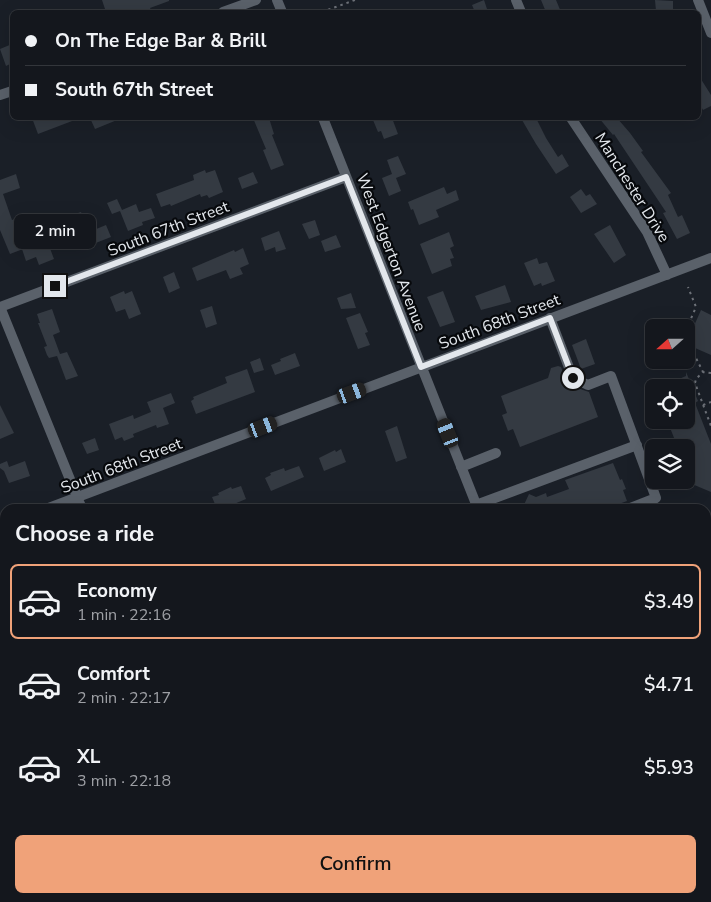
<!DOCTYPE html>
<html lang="en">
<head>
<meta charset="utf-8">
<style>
  body { margin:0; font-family:"Nunito Sans",sans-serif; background:#1d2026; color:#f1f3f6; height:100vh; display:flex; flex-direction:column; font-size:19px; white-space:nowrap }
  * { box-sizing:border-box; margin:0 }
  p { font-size:16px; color:#9d9fa4 }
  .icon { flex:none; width:28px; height:28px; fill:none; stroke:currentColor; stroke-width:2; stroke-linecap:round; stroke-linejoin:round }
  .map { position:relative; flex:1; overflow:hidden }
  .side { position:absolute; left:0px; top:504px; width:711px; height:399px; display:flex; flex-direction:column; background:#14171d; border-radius:15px 15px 0 0; box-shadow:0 5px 20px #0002,0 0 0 1px #33363b }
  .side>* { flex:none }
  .top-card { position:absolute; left:10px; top:10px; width:691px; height:110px; border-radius:8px; box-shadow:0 5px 20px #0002,0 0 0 1px #33363b; display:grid; align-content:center; height:110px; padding:0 15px; background:#14171d }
  .needle { width:32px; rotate:249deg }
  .buttons { position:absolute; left:645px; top:319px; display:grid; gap:10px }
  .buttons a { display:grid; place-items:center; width:50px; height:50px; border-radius:8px; background:#14171d; box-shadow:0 5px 20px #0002,0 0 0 1px #33363b; font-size:25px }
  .end { position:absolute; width:22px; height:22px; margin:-11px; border:6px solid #e3e7ec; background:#111; box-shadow:0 0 0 2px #111 }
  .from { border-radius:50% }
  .bubble { position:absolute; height:35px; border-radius:8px; background:#14171d; box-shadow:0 5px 20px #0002,0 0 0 1px #33363b; font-size:16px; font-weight:600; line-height:35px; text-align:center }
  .car { position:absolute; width:15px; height:30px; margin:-15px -8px; border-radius:6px; box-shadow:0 0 4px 1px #0007; background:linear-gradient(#222 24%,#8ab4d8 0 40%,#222 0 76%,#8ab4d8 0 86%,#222 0) }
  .top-card b { display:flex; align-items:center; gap:18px; height:48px; font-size:19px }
  .top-card b+b { border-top:1px solid #33363b }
  .top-card i { width:12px; height:12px; background:#f1f3f6 }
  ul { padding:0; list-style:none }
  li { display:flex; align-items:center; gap:15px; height:75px; margin:0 10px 8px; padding:0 5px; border:2px solid transparent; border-radius:8px }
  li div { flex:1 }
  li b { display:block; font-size:19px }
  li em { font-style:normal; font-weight:600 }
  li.on { border-color:#f0a279 }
  li>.icon { width:45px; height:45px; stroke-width:1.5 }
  h2 { padding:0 15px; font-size:22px; line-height:60px }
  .button { display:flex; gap:10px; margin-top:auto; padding:10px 15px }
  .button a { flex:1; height:58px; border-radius:8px; background:#f0a279; color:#111; font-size:20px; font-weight:600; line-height:58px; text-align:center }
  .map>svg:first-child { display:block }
  .building { fill:#343a42 }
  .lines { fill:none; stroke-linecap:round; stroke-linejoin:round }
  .path { stroke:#6d7178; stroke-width:2; stroke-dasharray:2.5 4; stroke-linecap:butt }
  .minor { stroke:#5a616a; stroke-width:10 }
  .route { stroke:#e3e7ec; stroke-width:6 }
  .labels { text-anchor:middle; stroke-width:4.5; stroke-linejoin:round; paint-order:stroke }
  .street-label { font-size:16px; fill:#e3e7ec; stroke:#07090c }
</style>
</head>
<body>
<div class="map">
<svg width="711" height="902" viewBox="0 0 711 902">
  <rect width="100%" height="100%" fill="#1a1f27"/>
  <!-- building -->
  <path class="building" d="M102,0H169V1L150,8L152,12H106Z
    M484,0L488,12H475L472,5Z
    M541,0H556L561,12H546Z
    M655,0L673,1V10L656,11Z
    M12,44V63L6,66L0,49Z
    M699,76L711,95V106L703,110L699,103Z
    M32,118H80L38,134Z
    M90,118H122L95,129Z
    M253,118H269L274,134L272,135L284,165L271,170L263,150L266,149Z
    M376,118H392L398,134L384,139L381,131L378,132L373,120L376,119Z
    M526,118H536L546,138L558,157L562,154L569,166L556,174L536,144L522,120Z
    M599,118H617L630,133L643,151L641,152L671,193L668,195L678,217L682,215L690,233L677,239L663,213L666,212L614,134L613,135Z
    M398,156L406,174L396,178L401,191L389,196L382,178L392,174L387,160Z
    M205,170L206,173L215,170L223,192L209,198L207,195L201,197L200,194L171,206L170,204L161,207L156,194L194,180L193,175Z
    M253,172L258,183L242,189L238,178Z
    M16,174L20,188L3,194L12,220L15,219L18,227L16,228L23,249L10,254L0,230V180Z
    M444,187L447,194L456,190L459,200L436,210L439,217L419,225L413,209L411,210L408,202Z
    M581,189L586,196L590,194L597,204L581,213L570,197Z
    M117,199L122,210L136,204L139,212L151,208L155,218L142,222L143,225L128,231L120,211L112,214L107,203Z
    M81,212L85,222L64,230L61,222L70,219L69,216Z
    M315,220L320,235L309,239L302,224Z
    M106,225L111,237L88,246L84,234Z
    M610,225L626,255L614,263L594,234Z
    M279,231L286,249L276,252L275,247L265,251L261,238Z
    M449,232L454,246L450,248L454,258L450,259L452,266L432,274L420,244Z
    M336,235L341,247L325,252L321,241Z
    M48,243L54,259L39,265L36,257L26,261L22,249L32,246L33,249Z
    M243,248L249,264L240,268L243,274L230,279L226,270L197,281L192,268L234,250L235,252Z
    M537,258L539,264L547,262L555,281L542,286L541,283L534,286L524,263Z
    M174,272L180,288L169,293L163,277Z
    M505,285L511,302L481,310L475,296Z
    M124,291L125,294L132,291L141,314L129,319L125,309L116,312L110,297Z
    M443,291L455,322L440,327L427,297Z
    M351,293L356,308L341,309L337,298Z
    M212,306L217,324L206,328L200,310Z
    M52,309L60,332L53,335L60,354L67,352L78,376L66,380L57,356L49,358L47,355L44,347L47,346L38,323H40L37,314Z
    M701,310L711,315V355L686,344Z
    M360,313L368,332L365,333L370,345L358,349L346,318Z
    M586,339L595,364L581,369L572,345Z
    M295,353L300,366L275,375L271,365L281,361L280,359Z
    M260,358L264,370L254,373L250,362Z
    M558,366L561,367L568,385L589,392L598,417L520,447L513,429L508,431L502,415L507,413L501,396L548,378L551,368Z
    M247,369L255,392L196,414L191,401L194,399L193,397L227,383L225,377Z
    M686,372L698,401L695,403L711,444V492L692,484L686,469V448H678L667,420H686V388H658L686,376Z
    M171,393L175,403L163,408L169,424L157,428L156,425L133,434L134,437L124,441L122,437L115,440L109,424L133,415L134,419L151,412L147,402Z
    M0,405L14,433L0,439Z
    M397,426L407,458L396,462L385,431Z
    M95,438L99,450L87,454L82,443Z
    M341,449L346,462L324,471L319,458L335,450L336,452Z
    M7,461L9,467L25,461L30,476L9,483L4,471L0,468V464Z
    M613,463L620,480L622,479L626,489L623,490L627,501L605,509H522L529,494L536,497L546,493L547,497L569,489L565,480Z
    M299,466L304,477L271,491L265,478L271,475L270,473L284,468L285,471Z
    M241,486L246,499L222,509H217L212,497L219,495L218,493L231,487L232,489Z"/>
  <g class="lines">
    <!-- path -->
    <path class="path" d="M322,12L355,0
      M686,330L696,307L688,287
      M686,351L696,358L703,372
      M711,373L703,372L696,379L695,383L711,426
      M703,405L711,402"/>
    <!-- minor -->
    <path class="minor" d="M277,0L282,12
      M516,0L521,12
      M698,0L711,33
      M223,12L256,0
      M0,95L12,91
      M323,118L478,509
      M571,118L647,232L667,275
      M0,307L346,177
      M0,307L82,509
      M550,318L573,378L588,385L611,376L656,498L628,509
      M461,467L496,453
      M476,505L637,445
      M46,509L711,258
      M0,526L5,524
      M706,570L711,568
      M706,599L710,609
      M0,761L5,759
      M706,818L711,819
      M706,888L711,887
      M182,898L184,902
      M400,898L401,902
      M634,898L635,902
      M684,898L685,902"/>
  </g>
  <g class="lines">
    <!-- route -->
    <path class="route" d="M55,286L346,177L421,367L550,318L573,378"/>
  </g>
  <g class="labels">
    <!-- street labels -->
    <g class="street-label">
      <text transform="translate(633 187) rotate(58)" y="6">Manchester Drive</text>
      <text transform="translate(168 228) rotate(-21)" y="6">South 67th Street</text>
      <text transform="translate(392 252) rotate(69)" y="6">West Edgerton Avenue</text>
      <text transform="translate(499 321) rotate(-21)" y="6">South 68th Street</text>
      <text transform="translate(121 465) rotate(-21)" y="6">South 68th Street</text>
    </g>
  </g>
</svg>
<div class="buttons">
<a><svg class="needle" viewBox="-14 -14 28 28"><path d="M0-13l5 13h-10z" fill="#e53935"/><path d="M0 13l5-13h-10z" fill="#9d9fa4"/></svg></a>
<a><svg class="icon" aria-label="locate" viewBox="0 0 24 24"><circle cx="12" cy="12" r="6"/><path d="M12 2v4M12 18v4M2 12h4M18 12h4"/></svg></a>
<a><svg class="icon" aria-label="layers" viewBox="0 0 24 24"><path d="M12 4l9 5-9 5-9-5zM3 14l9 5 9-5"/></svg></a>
</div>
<i class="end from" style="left:573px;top:378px"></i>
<i class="end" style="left:55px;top:286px"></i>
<div class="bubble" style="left:14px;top:214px;width:82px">2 min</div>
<i class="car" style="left:352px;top:393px;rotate:70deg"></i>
<i class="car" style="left:263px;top:427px;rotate:69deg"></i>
<i class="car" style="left:448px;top:433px;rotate:338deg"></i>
<div class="top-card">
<b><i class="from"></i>On The Edge Bar &amp; Brill</b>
<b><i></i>South 67th Street</b>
</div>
<section class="side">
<h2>Choose a ride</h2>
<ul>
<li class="on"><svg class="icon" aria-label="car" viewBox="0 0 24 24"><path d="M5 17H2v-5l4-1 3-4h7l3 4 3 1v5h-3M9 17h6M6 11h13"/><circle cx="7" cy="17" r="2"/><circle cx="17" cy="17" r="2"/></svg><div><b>Economy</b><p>1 min · 22:16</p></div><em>$3.49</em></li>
<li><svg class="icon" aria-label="car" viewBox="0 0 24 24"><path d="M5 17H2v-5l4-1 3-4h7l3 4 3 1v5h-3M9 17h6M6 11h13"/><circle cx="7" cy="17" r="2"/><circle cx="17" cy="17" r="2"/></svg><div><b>Comfort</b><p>2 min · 22:17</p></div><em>$4.71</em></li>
<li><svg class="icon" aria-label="car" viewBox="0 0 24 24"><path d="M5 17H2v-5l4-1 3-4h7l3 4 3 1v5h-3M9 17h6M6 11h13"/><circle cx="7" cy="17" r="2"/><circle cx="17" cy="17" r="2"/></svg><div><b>XL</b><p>3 min · 22:18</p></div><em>$5.93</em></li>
</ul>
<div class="button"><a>Confirm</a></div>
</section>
</div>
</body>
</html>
